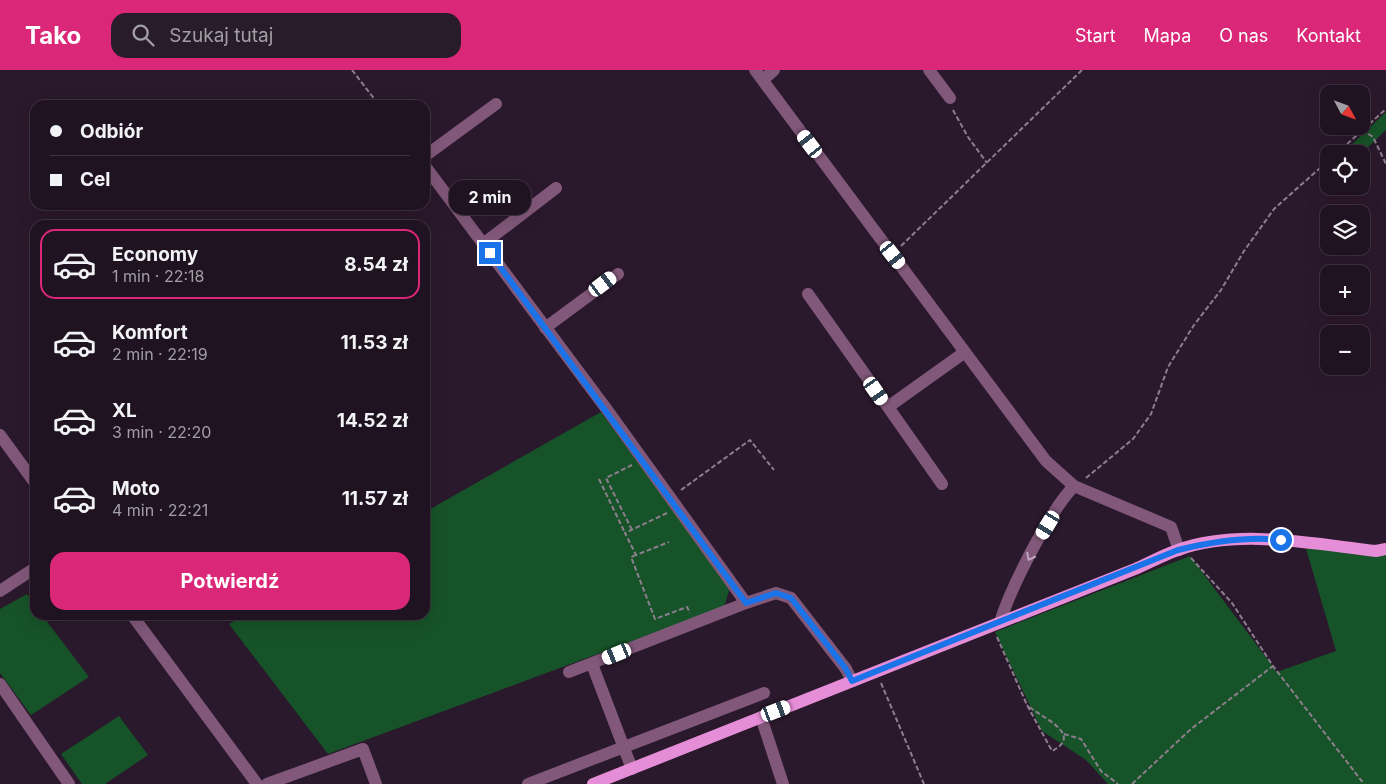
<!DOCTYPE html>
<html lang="pl">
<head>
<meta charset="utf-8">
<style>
  body { margin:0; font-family:Inter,sans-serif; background:#281c2a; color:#f1f3f6; height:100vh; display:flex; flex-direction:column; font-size:19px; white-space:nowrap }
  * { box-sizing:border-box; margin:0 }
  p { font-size:16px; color:#a29ea5 }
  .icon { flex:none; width:28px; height:28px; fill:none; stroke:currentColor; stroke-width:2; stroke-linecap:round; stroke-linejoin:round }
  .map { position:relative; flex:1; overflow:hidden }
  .panel { position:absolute; left:30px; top:150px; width:400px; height:400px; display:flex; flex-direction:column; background:#201321; border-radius:15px; box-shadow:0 5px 20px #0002,0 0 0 1px #3d323f }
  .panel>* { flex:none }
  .top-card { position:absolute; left:30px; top:30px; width:400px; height:110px; border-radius:15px; box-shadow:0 5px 20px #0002,0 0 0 1px #3d323f; display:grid; align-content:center; height:110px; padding:0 20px; background:#201321 }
  .needle { width:32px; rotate:131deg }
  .buttons { position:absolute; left:1320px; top:15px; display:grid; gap:10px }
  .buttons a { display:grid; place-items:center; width:50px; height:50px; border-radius:10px; background:#201321; box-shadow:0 5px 20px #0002,0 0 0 1px #3d323f; font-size:25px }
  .end { position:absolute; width:22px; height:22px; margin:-11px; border:6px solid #1a73e8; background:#fff; box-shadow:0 0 0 2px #fff }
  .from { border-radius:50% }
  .bubble { position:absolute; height:35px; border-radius:15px; background:#201321; box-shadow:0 5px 20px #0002,0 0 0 1px #3d323f; font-size:16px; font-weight:700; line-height:35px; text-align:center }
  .car { position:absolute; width:15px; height:30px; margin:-15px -8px; border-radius:6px; box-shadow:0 0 4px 1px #0007; background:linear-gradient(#fff 24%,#345 0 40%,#fff 0 76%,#345 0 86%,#fff 0) }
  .top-card b { display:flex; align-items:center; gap:18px; height:48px; font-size:19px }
  .top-card b+b { border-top:1px solid #3d323f }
  .top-card i { width:12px; height:12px; background:#f1f3f6 }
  ul { padding:9px 0 0; list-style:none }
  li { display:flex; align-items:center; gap:15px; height:70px; margin:0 10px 8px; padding:0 10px; border:2px solid transparent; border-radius:15px }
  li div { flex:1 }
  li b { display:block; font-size:19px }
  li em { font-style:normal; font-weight:700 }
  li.on { border-color:#db2777 }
  li>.icon { width:45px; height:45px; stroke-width:1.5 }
  .action { display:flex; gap:10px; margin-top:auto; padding:10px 20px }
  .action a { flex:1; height:58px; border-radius:15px; background:#db2777; color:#fff; font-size:20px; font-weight:700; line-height:58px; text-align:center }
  header { display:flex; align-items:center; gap:30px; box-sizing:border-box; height:70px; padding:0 25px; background:#db2777; color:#fff }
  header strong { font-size:24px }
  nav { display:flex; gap:28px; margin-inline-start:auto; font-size:18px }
  .search { width:350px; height:45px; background:#281c2a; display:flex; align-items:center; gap:12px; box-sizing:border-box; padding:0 18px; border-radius:15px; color:#a29ea5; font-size:19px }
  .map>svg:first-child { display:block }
  .green { fill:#175328 }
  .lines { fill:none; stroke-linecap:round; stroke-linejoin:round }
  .path { stroke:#8d7e8e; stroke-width:2; stroke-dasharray:5 2.5; stroke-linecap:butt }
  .minor { stroke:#82587a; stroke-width:12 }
  .major { stroke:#e58dd6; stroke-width:12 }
  .oneway { stroke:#c0a7bd }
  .route { stroke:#1a73e8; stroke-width:6 }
</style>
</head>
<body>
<header>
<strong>Tako</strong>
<div class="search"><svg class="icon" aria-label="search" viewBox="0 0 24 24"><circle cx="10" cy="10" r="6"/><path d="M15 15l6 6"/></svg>Szukaj tutaj</div>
<nav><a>Start</a><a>Mapa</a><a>O nas</a><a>Kontakt</a></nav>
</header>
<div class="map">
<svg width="1386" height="714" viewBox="0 0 1386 714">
  <rect width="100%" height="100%" fill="#2a192c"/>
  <!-- green -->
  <path class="green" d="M1386,42V60L1361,84H1342Z
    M601,342L730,518L724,537L328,684L229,554L245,545H425V442Z
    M1305,475L1386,479V714H1108L1086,690L1042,661L995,562L1190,486L1277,602L1336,581Z
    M27,524L35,535V545H42L89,607L31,645L0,603V539Z
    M119,646L148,685L105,714H82L61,684Z"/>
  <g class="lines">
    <!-- path -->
    <path class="path" d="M352,0L379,35
      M953,40L968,67L987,93
      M1362,60L1373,67L1386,94
      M1336,84L1386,39
      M901,176L1082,0
      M1086,408L1133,369L1151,344L1168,297L1194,255L1221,220L1244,181L1274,139L1329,90
      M599,409L625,463
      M681,420L750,370L774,400
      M667,443L625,463L636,485L669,472
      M632,460L606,408L632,395
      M636,485L631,487L655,549L687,537L690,543
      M1191,488L1232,533L1273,596L1364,714
      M997,567L1027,635L1052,681C1085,664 1040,647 1027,635
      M881,613L924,714
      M1064,664L1081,669L1101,701L1118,714
      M1132,714L1191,659L1273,596"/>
    <!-- minor -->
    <path class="minor" d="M755,0L1046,391L1074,416L1171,457L1179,480
      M929,0L950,28
      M763,10L774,0
      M425,86L496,34
      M425,96L608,341L746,533L776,523L791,528L846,599L852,611
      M483,174L556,118
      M808,224L888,337L965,282
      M545,258L618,204
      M888,337L942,414
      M0,365L35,413
      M0,521L35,498
      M132,545L257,714
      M1000,552C1011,517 1049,442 1074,416
      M592,594L632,699
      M569,602L746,533
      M0,614L69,714
      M761,647L783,714
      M267,714L363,679L376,714
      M528,714L764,623"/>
    <!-- major -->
    <path class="major" d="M593,714L1135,499C1149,493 1163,485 1178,480C1238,458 1313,474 1376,481L1386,479"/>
  </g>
  <!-- one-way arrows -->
  <defs><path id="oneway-chevron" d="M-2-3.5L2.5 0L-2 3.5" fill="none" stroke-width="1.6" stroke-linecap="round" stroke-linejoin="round" transform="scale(1.25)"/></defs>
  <use class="oneway" href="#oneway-chevron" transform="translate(1030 487) rotate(117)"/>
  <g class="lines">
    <!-- route -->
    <path class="route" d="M490,183L746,533L776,523L791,528L846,599L852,611L1178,480C1211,472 1247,466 1281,470"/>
  </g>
</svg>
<div class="buttons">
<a><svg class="needle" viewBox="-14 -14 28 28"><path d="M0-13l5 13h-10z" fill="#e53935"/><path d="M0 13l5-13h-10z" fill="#a29ea5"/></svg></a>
<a><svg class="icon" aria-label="locate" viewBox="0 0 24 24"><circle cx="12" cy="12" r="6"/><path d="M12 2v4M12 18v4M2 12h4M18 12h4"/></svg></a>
<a><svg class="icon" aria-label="layers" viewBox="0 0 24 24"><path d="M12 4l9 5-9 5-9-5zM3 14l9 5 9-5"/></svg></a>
<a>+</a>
<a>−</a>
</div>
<i class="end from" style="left:1281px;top:470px"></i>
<i class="end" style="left:490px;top:183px"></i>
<div class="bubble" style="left:449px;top:110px;width:82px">2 min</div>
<i class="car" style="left:810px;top:74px;rotate:323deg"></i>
<i class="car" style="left:893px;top:185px;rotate:142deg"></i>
<i class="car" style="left:603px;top:214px;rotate:53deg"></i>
<i class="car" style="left:876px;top:321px;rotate:145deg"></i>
<i class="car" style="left:1048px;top:455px;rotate:211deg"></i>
<i class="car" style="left:617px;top:584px;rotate:248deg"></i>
<i class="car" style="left:776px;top:641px;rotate:69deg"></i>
<div class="top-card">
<b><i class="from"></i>Odbiór</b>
<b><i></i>Cel</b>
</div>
<section class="panel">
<ul>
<li class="on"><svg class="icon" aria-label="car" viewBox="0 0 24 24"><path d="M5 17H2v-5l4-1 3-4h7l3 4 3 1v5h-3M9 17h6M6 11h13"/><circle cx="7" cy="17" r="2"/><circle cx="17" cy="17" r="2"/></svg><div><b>Economy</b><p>1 min · 22:18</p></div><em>8.54 zł</em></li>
<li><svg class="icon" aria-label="car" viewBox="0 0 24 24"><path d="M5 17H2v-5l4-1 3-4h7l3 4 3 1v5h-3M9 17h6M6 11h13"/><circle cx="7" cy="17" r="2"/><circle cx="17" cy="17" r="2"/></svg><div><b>Komfort</b><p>2 min · 22:19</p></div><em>11.53 zł</em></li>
<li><svg class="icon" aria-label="car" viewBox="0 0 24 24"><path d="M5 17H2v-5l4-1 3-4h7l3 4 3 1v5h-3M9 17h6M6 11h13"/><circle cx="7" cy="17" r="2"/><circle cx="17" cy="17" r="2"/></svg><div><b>XL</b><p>3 min · 22:20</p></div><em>14.52 zł</em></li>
<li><svg class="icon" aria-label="car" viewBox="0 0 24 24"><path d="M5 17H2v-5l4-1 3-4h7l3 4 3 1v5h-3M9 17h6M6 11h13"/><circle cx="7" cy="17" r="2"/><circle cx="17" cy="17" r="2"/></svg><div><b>Moto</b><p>4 min · 22:21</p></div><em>11.57 zł</em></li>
</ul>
<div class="action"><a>Potwierdź</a></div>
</section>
</div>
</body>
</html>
